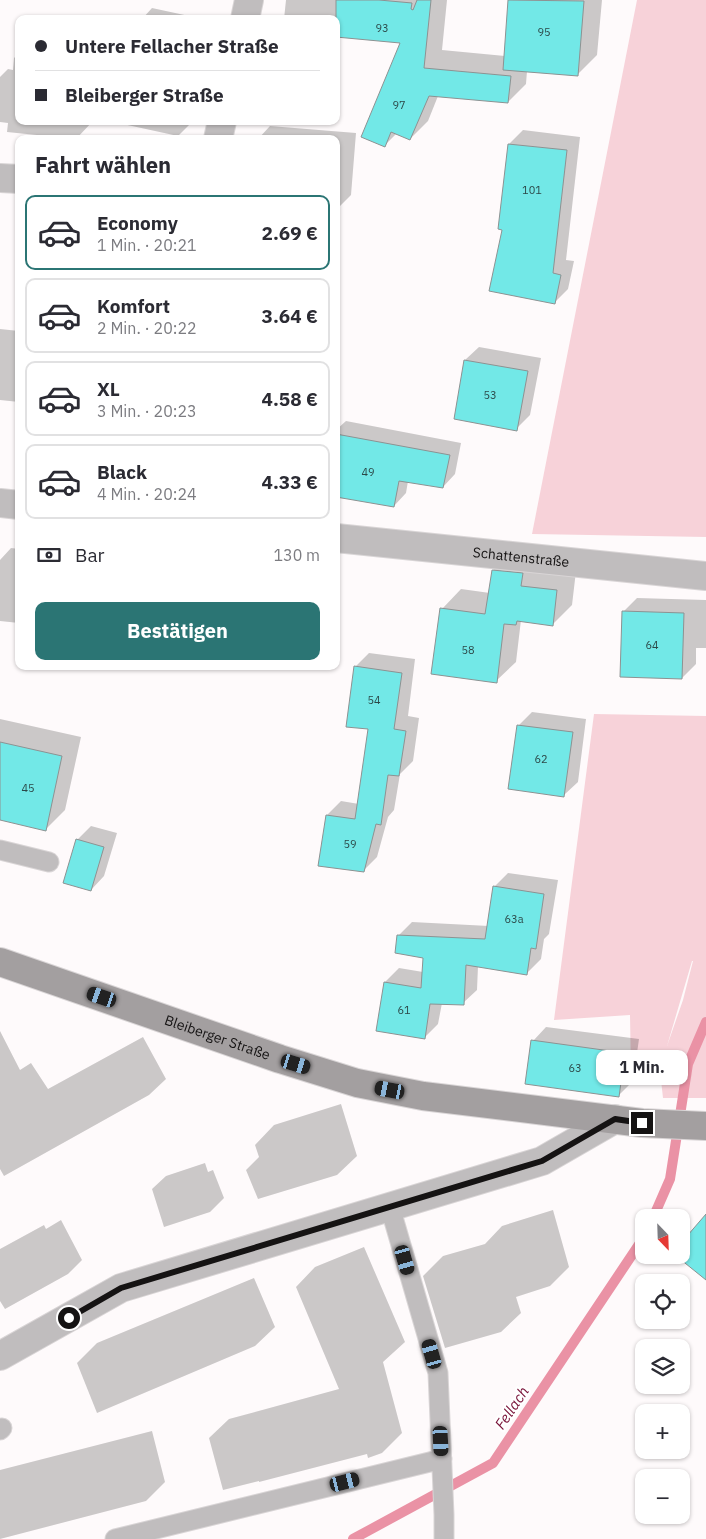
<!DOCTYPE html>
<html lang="de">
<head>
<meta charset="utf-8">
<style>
  body { margin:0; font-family:"IBM Plex Sans",sans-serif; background:#f2f2f3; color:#2b2b33; height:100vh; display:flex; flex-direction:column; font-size:19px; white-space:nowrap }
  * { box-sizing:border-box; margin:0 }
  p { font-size:16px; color:#7c7c81 }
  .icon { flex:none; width:28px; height:28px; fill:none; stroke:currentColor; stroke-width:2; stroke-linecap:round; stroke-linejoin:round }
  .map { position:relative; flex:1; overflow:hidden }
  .details { position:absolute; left:15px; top:135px; width:325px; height:535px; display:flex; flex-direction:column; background:#fff; border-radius:10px; box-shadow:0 1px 4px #0004 }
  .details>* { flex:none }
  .guide { position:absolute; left:15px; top:15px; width:325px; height:110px; border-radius:10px; box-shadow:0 1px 4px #0004; display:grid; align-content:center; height:110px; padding:0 20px; background:#fff }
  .needle { width:32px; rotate:157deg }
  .controls { position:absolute; left:635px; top:1209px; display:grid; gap:10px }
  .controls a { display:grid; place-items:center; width:55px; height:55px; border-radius:10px; background:#fff; box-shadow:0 1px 4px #0004; font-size:25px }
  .end { position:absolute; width:22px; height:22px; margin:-11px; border:6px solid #151313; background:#fff; box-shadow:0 0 0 2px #fff }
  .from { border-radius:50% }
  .bubble { position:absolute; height:35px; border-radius:10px; background:#fff; box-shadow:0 1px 4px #0004; font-size:16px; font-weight:700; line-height:35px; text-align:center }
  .car { position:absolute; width:15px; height:30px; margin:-15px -8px; border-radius:6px; box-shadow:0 0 4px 1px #0007; background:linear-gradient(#222 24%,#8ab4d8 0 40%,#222 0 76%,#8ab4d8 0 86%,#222 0) }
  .guide b { display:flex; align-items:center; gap:18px; height:48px; font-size:19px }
  .guide b+b { border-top:1px solid #e1e1e2 }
  .guide i { width:12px; height:12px; background:#2b2b33 }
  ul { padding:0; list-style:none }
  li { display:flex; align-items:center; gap:15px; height:75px; margin:0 10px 8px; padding:0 10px; border:2px solid #e1e1e2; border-radius:10px }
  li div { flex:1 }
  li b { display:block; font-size:19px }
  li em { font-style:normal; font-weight:700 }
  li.current { border-color:#2b7574 }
  li>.icon { width:45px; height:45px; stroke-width:1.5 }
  h2 { padding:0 20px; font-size:22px; line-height:60px }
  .pay { display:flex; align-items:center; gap:12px; height:55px; padding:0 20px; font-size:19px }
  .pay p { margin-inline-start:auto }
  .primary-button { display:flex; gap:10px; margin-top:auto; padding:10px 20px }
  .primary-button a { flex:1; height:58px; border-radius:10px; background:#2b7574; color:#fff; font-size:20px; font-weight:700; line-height:58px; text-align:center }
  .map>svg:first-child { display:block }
  .green { fill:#f7d2d9; fill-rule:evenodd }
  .shadow { fill:#0003 }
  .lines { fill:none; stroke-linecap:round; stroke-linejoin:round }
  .stream { stroke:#ea92a5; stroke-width:10 }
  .building { fill:#72e8e7; stroke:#8d9292 }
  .service-casing { stroke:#d9d5d6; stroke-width:21 }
  .minor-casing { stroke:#d9d5d6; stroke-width:30 }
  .secondary-casing { stroke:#d9d5d6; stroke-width:30 }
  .service { stroke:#c0bdbe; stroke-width:19 }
  .minor { stroke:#c0bdbe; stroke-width:28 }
  .secondary { stroke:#a39fa0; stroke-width:28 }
  .route { stroke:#151313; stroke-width:6 }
  .labels { text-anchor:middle; stroke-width:4.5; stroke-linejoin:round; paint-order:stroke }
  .number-label { font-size:11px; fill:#2c4848 }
  .street-label { font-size:14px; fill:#151313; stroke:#fff }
  .water-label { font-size:15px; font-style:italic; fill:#781137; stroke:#fff }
</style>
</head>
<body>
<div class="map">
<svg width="706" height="1539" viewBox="0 0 706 1539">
  <rect width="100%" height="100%" fill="#fefafb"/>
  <!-- green -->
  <path class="green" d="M637,0H706V537L532,534Z
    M594,714L706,716V1098H663L660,1071L631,1072L630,1015L554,1020ZM693,961L683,1000L667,1046L692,961Z"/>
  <!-- shadow -->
  <path class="shadow" d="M286,0H447L442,50L505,56L509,0H602L597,55L578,74L527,71L526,84L508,102L438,96L428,121L410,139L397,133L385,145L401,42L336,19H284Z
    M152,8L203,19H142Z
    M19,53V121H93L76,139L7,132L8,123L0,122V77L8,69L13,70L14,58Z
    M109,121H193L178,136Z
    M270,126L356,133L351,195L336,210V139H258Z
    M523,130L580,137L566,260L574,261L568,289L554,303L503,228L509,144Z
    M0,329L19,331V402L0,400Z
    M479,347L541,358L530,415L516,429L465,360Z
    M346,421L461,443L455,474L443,487L408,481L406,493L394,506L336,495V430Z
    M11,548L19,549V623L0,621V560Z
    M512,551L576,571L572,605L552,625L521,620L516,662L496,681L442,609L461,589L490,593L493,570Z
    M637,598L706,600V648H696V664L682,678L623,612Z
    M369,653L415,659L408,716L419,718L413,761L400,774L394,810L388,817L377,857L363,871L327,815L341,801L359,804L369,728L355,667Z
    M532,712L586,719L578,782L564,795L518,726Z
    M0,719L81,737L65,810L46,829L0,819Z
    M91,826L117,833L104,876L91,890L77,840Z
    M508,873L558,880L549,934L544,939L541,959L527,973L478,966L477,990L463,1003H442L438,1024L424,1038L377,1030L385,982L399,968L423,972L424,957L398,936L412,922L489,926L494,887Z
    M546,1027L639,1039L633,1081L619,1095L533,1041Z
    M0,1031L20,1070L31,1063L48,1089L143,1037L166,1079L149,1095L4,1176L0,1169Z
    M341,1104L357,1156L337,1175L258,1199L246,1170L259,1157L255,1145L274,1125Z
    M205,1163L208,1172L213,1170L224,1198L210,1212L164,1227L152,1189L166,1176Z
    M553,1210L569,1267L550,1286L516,1297L521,1313L501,1332L445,1348L423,1276L443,1256L485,1244L502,1226Z
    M61,1220L82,1260L68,1274L5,1309L0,1301V1249L44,1225L46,1229Z
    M364,1247L405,1342L383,1362L402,1433L382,1453L368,1458L367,1454L259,1482V1481L223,1490L209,1438L229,1419L339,1389L296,1287L315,1267Z
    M254,1278L275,1327L255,1346L97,1413L77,1363L97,1343Z
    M152,1431L165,1482L146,1501L0,1539V1470Z"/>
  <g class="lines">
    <!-- stream -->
    <path class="stream" d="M653,1218L670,1179L688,1064L706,1022
      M353,1539L493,1463L644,1237"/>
  </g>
  <!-- building -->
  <path class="building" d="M336,0H379L412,3L411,9L413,10L417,0H431L424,68L511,76L508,103L429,96L410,140L391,132L385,147L361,137L400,43L336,37Z
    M508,0L584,1L578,76L503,70Z
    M508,144L567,150L553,273L561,275L555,304L489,291L502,230L498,229Z
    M464,360L528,371L517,431L454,419Z
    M336,434L450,455L443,488L399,481L394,507L336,497Z
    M492,570L523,573L521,586L557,590L553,626L517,621L516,625L504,624L497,683L431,674L440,608L485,614Z
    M622,611L684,613L682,679L620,677Z
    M354,666L402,673L394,729L406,731L399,776L388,775L381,825L376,824L364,872L318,866L326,815L355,819L368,729L346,727Z
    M517,725L573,732L564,797L508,789Z
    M0,742L62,756L46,831L0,820Z
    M76,839L104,847L91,891L63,883Z
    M493,886L544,894L536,949L531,948L527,975L466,965L464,1005L430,1004L425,1039L376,1031L384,982L421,988L423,958L395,953L397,935L485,939Z
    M531,1040L625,1053L619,1097L525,1084Z
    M706,1214V1280L675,1255H681V1243Z"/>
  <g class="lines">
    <!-- service casing -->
    <g class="service-casing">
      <path id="service" d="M0,850L49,862
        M390,1207L438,1373L444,1515V1539
        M0,1430L2,1428
        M115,1539L442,1459"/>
    </g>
    <!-- minor casing -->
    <g class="minor-casing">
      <g id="minor">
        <path d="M245,19L249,0"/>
        <path d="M218,139L222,121"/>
        <path d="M0,178L19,179"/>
        <path d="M0,503L19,505"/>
        <path id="s1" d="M336,538L706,576"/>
        <path d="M0,1356L121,1288L542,1161L615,1119"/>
      </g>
    </g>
    <!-- secondary casing -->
    <g class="secondary-casing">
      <g id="secondary">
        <path id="s2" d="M0,962L280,1059L357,1083L423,1096L642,1123L706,1126"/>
      </g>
    </g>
    <!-- service -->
    <use href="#service" class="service"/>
    <!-- minor -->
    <use href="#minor" class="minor"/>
    <!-- secondary -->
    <use href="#secondary" class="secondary"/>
  </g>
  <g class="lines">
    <!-- route -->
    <path class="route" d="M69,1318L121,1288L542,1161L615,1119L642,1123"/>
  </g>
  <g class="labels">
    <!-- number labels -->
    <g class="number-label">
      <text x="382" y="32">93</text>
      <text x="544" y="36">95</text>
      <text x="399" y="109">97</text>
      <text x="532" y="194">101</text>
      <text x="490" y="399">53</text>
      <text x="368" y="476">49</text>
      <text x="652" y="649">64</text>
      <text x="468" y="654">58</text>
      <text x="374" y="704">54</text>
      <text x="541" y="763">62</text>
      <text x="28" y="792">45</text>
      <text x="350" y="848">59</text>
      <text x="514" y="923">63a</text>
      <text x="404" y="1014">61</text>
      <text x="575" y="1072">63</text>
    </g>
    <!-- street labels -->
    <g class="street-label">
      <text dy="5" stroke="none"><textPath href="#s1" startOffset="186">Schattenstraße</textPath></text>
      <text dy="5" stroke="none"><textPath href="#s2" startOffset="230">Bleiberger Straße</textPath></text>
    </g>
    <!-- water labels -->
    <g class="water-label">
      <text transform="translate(512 1408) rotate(-56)" y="5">Fellach</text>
    </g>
  </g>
</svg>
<div class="controls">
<a><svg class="needle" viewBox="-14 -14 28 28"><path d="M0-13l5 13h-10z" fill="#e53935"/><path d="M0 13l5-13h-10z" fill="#7c7c81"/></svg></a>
<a><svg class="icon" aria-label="locate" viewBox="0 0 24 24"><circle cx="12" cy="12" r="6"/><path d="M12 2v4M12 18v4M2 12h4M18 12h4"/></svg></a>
<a><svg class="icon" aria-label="layers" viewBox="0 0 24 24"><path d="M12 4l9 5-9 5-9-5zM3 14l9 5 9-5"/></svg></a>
<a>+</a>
<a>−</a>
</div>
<i class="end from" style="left:69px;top:1318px"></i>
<i class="end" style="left:642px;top:1123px"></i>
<div class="bubble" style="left:596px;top:1050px;width:92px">1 Min.</div>
<i class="car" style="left:102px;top:997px;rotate:289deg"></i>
<i class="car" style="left:296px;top:1064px;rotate:107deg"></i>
<i class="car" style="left:390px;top:1090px;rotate:281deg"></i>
<i class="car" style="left:405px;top:1260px;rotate:164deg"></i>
<i class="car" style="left:432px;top:1354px;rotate:344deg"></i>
<i class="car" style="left:441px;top:1441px;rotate:177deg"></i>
<i class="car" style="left:345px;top:1482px;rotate:76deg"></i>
<div class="guide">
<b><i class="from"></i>Untere Fellacher Straße</b>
<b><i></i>Bleiberger Straße</b>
</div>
<section class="details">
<h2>Fahrt wählen</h2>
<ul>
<li class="current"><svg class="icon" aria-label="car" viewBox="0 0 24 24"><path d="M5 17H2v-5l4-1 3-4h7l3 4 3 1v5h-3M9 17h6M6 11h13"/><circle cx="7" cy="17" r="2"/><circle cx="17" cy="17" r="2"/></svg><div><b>Economy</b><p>1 Min. · 20:21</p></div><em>2.69 €</em></li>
<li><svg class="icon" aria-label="car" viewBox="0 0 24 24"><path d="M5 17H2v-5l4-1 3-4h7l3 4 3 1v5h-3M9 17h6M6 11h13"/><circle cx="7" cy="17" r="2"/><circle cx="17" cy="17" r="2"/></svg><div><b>Komfort</b><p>2 Min. · 20:22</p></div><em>3.64 €</em></li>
<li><svg class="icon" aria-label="car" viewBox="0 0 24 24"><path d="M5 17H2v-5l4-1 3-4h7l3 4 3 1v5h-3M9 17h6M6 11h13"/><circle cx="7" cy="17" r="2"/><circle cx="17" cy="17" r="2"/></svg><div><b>XL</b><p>3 Min. · 20:23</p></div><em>4.58 €</em></li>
<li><svg class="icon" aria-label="car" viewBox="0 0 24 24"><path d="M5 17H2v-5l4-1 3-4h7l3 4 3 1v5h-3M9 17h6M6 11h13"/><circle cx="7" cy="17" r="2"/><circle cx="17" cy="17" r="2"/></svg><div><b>Black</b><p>4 Min. · 20:24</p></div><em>4.33 €</em></li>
</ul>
<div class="pay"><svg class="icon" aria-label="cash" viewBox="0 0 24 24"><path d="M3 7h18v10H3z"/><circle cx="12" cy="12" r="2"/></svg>Bar<p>130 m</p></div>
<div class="primary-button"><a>Bestätigen</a></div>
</section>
</div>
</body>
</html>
